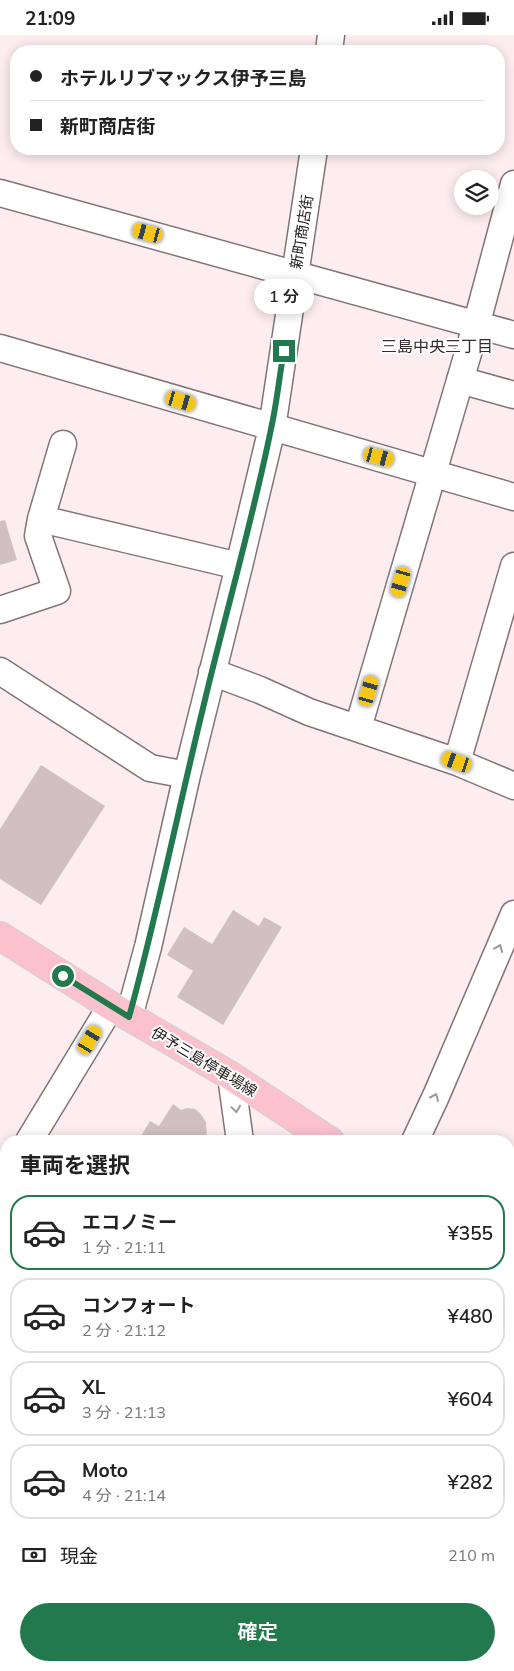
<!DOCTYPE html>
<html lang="ja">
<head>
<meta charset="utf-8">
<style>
  body { margin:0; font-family:Mulish,"Noto Sans JP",sans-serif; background:#f2f2f2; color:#222; height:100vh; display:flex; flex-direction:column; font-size:19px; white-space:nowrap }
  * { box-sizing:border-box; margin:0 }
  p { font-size:16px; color:#767676 }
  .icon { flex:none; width:28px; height:28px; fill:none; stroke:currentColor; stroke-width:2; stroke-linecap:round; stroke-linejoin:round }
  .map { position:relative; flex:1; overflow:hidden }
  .sheet { position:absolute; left:0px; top:1100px; width:515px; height:536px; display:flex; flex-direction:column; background:#fff; border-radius:20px 20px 0 0; box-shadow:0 2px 12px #0003 }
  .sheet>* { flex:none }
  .hud { position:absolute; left:10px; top:10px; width:495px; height:110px; border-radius:20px; box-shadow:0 2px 12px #0003; display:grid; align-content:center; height:110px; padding:0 20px; background:#fff }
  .tools { position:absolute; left:454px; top:135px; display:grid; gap:10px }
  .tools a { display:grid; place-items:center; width:45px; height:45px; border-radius:50%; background:#fff; box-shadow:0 2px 12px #0003; font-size:25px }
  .end { position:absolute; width:22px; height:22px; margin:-11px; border:6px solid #22794d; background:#fff; box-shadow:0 0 0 2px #fff }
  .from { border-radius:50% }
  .bubble { position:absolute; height:35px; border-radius:18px; background:#fff; box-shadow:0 2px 12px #0003; font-size:16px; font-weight:600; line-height:35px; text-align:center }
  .car { position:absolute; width:15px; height:30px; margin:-15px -8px; border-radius:6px; box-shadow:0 0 4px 1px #0007; background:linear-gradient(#f5c518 24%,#345 0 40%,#f5c518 0 76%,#345 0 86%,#f5c518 0) }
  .hud b { display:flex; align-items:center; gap:18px; height:48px; font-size:19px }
  .hud b+b { border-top:1px solid #e0e0e0 }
  .hud i { width:12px; height:12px; background:#222 }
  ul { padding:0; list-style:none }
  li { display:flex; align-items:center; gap:15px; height:75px; margin:0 10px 8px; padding:0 10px; border:2px solid #e0e0e0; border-radius:20px }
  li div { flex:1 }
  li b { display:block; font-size:19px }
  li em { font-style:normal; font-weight:600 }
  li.selected { border-color:#22794d }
  li>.icon { width:45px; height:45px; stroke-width:1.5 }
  h2 { padding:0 20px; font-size:22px; line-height:60px }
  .pay { display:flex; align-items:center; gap:12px; height:55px; padding:0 20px; font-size:19px }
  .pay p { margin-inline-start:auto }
  .cta { display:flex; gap:10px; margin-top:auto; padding:10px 20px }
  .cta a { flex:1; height:58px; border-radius:30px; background:#22794d; color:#fff; font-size:20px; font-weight:600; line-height:58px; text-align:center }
  .status { display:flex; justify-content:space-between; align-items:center; height:35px; padding:0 25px; background:#fff; direction:ltr }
  .status svg { height:14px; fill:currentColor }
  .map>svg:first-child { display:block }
  .building { fill:#d0c0c3 }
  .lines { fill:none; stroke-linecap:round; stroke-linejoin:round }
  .minor-casing { stroke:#827476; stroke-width:29 }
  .major-casing { stroke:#d2d1d1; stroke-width:30 }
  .highway-casing { stroke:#d2d1d1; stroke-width:30 }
  .minor { stroke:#fff; stroke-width:26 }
  .major { stroke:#fbc2ce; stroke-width:28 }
  .highway { stroke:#f999ad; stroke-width:28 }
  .rail-casing { stroke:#3d3637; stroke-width:5.5 }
  .rail { stroke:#fff; stroke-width:4; stroke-dasharray:11; stroke-linecap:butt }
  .oneway { stroke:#9b9898 }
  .route { stroke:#22794d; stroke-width:6 }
  .labels { text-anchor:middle; stroke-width:4; stroke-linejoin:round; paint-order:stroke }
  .street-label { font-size:15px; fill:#201a1b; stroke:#fff }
  .neighbourhood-label { font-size:16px; fill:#362a2c; stroke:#fff }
</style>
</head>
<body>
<div class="status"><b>21:09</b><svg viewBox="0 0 49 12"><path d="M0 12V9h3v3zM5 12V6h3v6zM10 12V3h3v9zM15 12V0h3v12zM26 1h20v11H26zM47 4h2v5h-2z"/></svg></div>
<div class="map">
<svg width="514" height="1636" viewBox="0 0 514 1636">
  <rect width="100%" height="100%" fill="#fdedf0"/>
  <!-- building -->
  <path class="building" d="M5,485L17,525L0,530V486Z
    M41,730L105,771L41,870L0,844V794Z
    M233,875L259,891L264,882L282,892L223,990L177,962L193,936L167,920L184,892L212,909Z
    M173,1069L181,1075L187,1073L195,1074L200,1078L206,1087L207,1102L204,1106H150L141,1101L150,1086L159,1091Z
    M514,1198V1255L509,1263V1206Z
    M0,1500L6,1503V1554L0,1551Z"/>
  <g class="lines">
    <!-- minor casing -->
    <g class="minor-casing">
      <path id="minor" d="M329,16L331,0
        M0,158L514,300
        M0,313L514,462
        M460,345L514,360
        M41,484L239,531
        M0,575L57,556L38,501L41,484L63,409
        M0,636L150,733L187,740
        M212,637L260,655L309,677L457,727L514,751
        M358,693L476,291L514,149
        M457,727L514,531
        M129,982L148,912L187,740L239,531L272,393L314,114
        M231,1041L240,1106
        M29,1106L111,971
        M415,1106L436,1061L514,879
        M509,1145L514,1137
        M0,1153L6,1143
        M0,1395L6,1398
        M509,1424L514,1415
        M279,1636L282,1630
        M376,1636L380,1630"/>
    </g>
    <!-- major casing -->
    <g class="major-casing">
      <path id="major" d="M0,901L111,971L231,1041L330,1106"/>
    </g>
    <!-- highway casing -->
    <g class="highway-casing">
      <path id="highway" d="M0,1576L6,1578
        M147,1630L163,1636"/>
    </g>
    <!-- minor -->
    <use href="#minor" class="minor"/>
    <!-- major -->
    <use href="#major" class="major"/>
    <!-- highway -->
    <use href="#highway" class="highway"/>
    <!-- rail casing -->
    <g class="rail-casing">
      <path id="rail" d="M509,1319L514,1310
        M509,1362L514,1354
        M314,1636L318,1630"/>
    </g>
    <!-- rail -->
    <use href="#rail" class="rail"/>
  </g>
  <!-- one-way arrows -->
  <defs><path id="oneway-chevron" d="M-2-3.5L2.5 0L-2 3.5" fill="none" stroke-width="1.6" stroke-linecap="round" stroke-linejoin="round" transform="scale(1.25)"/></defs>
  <g class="oneway">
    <use href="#oneway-chevron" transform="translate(499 913) rotate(-67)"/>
    <use href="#oneway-chevron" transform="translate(435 1062) rotate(-66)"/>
    <use href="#oneway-chevron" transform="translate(236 1074) rotate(82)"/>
  </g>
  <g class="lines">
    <!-- route -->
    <path class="route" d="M63,941L129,982C157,880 178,776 203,673C225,580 252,488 271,394C277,368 279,342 284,316"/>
  </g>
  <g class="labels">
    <!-- street labels -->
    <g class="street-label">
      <text transform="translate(302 197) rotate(-81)" y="5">新町商店街</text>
      <text transform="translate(204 1027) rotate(31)" y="5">伊予三島停車場線</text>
    </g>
    <!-- neighbourhood labels -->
    <g class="neighbourhood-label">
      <text x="437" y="317">三島中央三丁目</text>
    </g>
  </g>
</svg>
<div class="tools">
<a><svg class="icon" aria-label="layers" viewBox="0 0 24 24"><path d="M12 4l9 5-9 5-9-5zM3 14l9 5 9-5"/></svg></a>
</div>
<i class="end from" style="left:63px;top:941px"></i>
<i class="end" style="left:284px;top:316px"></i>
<div class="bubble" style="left:254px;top:244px;width:60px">1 分</div>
<i class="car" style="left:148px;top:198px;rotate:285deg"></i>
<i class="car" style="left:181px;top:366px;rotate:106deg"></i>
<i class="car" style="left:379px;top:422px;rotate:105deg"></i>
<i class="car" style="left:401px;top:547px;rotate:196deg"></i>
<i class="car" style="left:369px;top:656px;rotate:16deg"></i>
<i class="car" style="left:457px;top:727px;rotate:289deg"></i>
<i class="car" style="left:90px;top:1005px;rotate:31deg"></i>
<div class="hud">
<b><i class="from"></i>ホテルリブマックス伊予三島</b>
<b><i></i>新町商店街</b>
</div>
<section class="sheet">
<h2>車両を選択</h2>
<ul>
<li class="selected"><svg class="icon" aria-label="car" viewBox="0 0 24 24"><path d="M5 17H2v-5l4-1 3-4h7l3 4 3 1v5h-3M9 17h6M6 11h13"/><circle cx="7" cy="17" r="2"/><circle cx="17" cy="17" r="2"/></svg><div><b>エコノミー</b><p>1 分 · 21:11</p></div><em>¥355</em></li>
<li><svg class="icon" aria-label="car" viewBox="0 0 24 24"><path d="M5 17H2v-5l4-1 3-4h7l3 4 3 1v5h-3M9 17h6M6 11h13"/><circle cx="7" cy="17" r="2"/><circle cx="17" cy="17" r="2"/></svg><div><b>コンフォート</b><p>2 分 · 21:12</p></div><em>¥480</em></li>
<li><svg class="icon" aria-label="car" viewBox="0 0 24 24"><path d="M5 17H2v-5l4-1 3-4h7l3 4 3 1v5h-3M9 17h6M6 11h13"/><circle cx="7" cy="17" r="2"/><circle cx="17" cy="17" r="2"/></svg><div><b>XL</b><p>3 分 · 21:13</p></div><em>¥604</em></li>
<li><svg class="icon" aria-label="car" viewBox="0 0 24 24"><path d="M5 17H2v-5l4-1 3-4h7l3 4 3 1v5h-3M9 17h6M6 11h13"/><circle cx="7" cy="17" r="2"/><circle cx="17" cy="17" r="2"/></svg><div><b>Moto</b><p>4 分 · 21:14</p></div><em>¥282</em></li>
</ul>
<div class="pay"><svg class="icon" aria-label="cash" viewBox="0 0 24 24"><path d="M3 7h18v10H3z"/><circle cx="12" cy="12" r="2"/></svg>現金<p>210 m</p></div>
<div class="cta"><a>確定</a></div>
</section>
</div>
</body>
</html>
